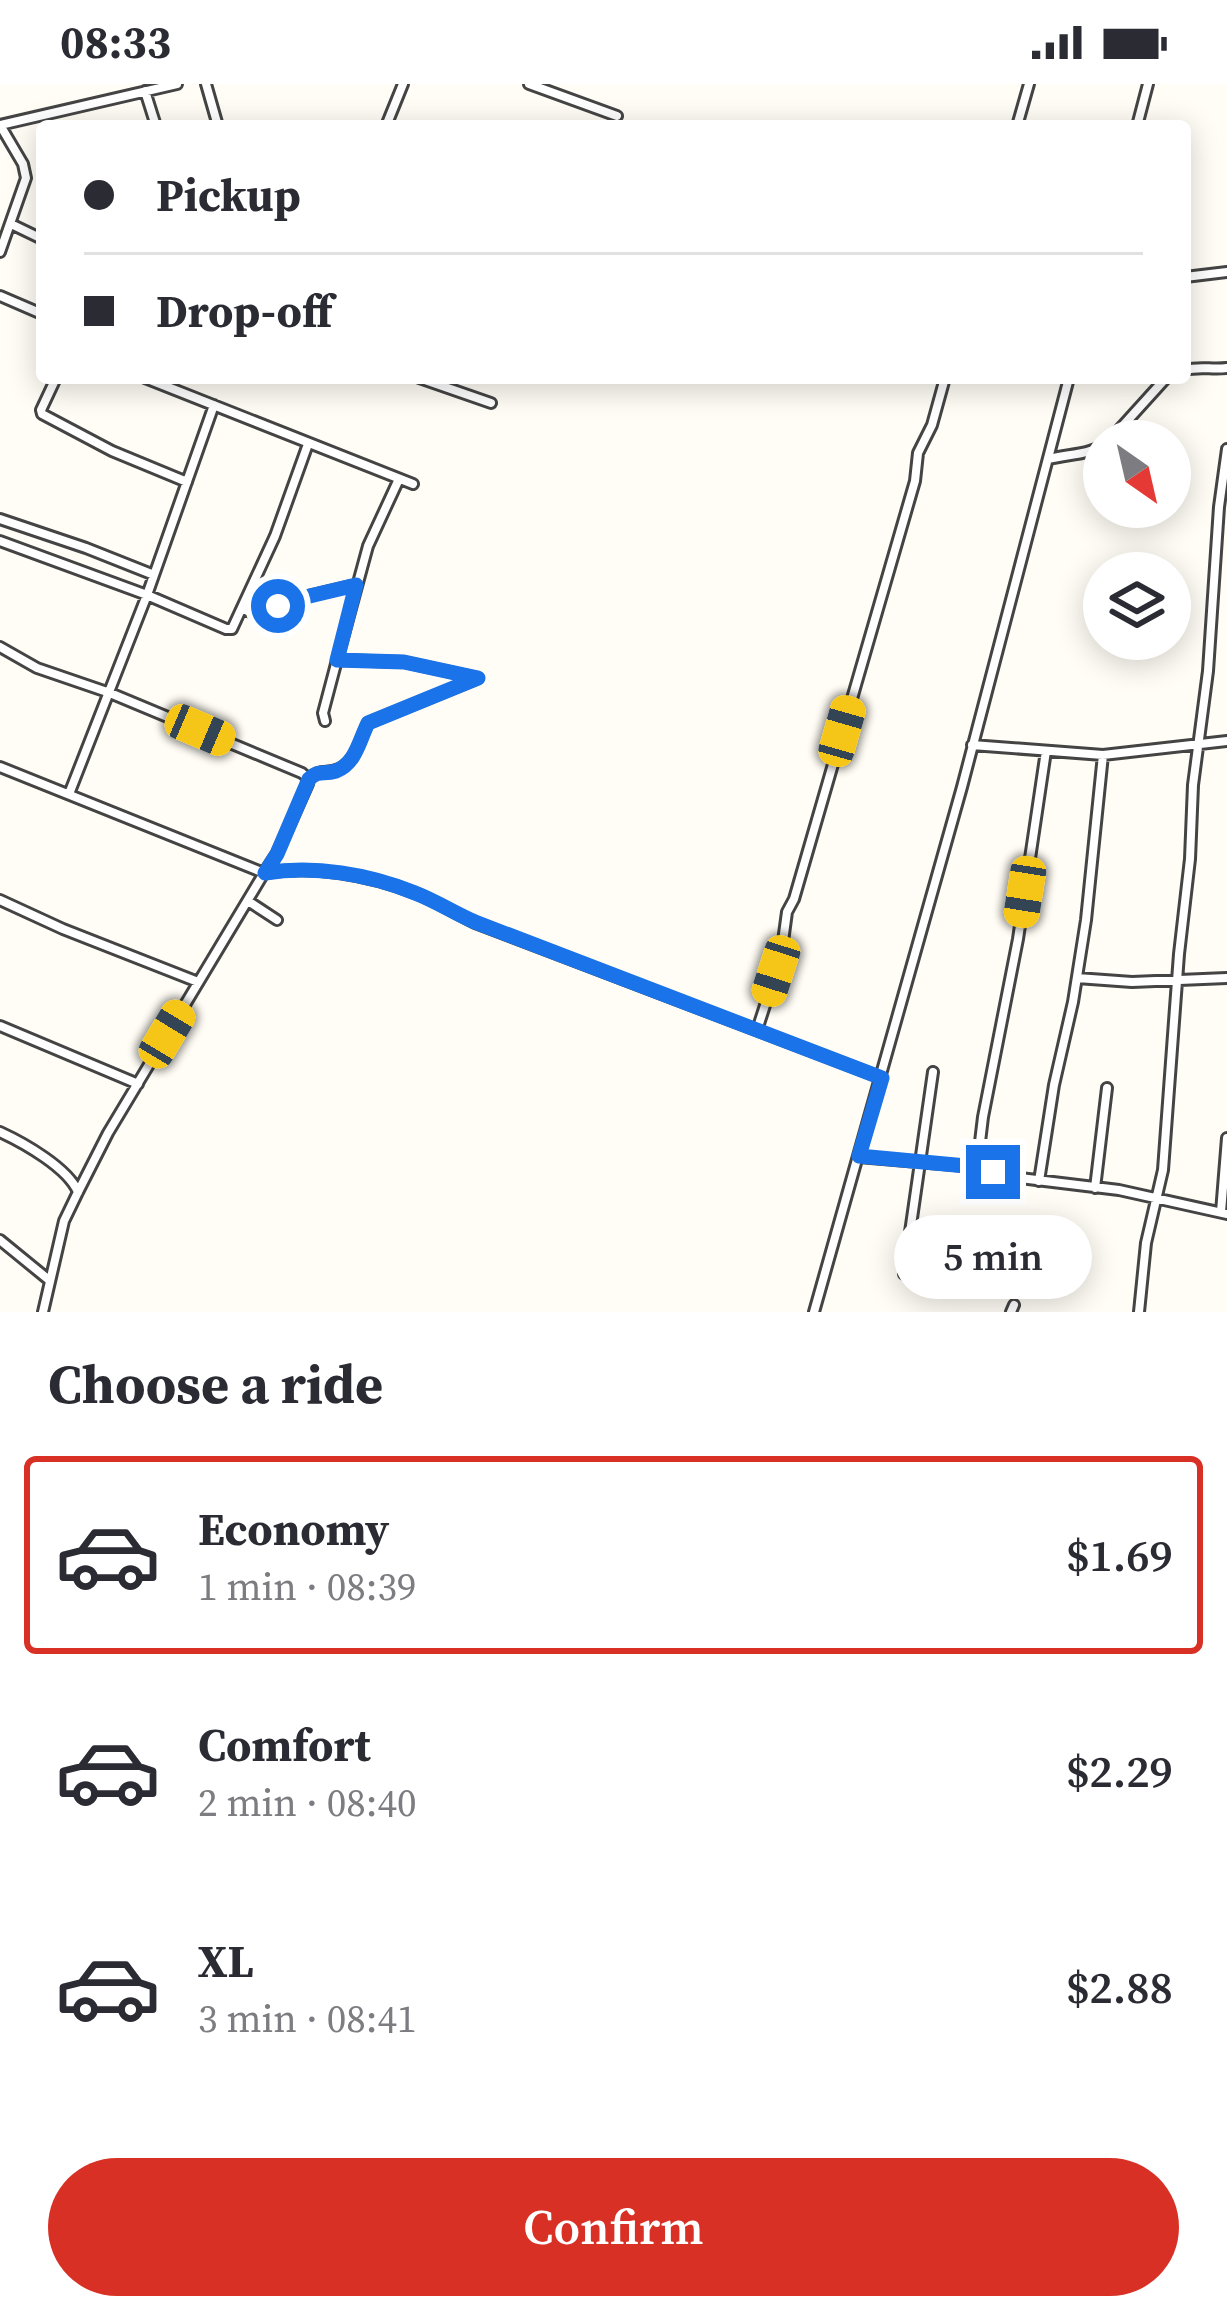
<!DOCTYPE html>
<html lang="en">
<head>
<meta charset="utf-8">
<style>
  body { margin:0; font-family:"Source Serif 4",serif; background:#f7f7f7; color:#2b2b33; height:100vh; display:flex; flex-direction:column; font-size:45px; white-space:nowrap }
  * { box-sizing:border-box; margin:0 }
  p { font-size:39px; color:#7c7c81 }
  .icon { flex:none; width:66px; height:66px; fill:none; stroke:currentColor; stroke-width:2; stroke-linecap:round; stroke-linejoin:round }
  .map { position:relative; height:1228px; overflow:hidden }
  .sheet { display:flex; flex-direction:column; background:#fff; flex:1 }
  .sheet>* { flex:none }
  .hud { position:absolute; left:36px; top:36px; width:1155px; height:264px; border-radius:12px; box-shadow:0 6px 30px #0003; display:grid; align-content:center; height:264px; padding:0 48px; background:#fff }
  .needle { width:78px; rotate:146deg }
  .tools { position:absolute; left:1083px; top:336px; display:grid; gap:24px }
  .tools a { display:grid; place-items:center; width:108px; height:108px; border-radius:50%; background:#fff; box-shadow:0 6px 30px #0003; font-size:60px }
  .end { position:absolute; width:54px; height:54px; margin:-27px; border:15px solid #1a73e8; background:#fff; box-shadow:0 0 0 6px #fff }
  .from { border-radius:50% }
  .bubble { position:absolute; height:84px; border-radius:42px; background:#fff; box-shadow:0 6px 30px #0003; font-size:39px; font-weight:600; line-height:84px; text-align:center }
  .car { position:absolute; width:36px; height:72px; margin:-36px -18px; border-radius:15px; box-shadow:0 0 9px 3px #0007; background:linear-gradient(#f5c518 24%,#345 0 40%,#f5c518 0 76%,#345 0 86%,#f5c518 0) }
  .hud b { display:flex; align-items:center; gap:42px; height:114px; font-size:45px }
  .hud b+b { border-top:3px solid #e1e1e2 }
  .hud i { width:30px; height:30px; background:#2b2b33 }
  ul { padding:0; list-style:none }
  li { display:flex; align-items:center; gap:36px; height:198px; margin:0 24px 18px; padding:0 24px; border:6px solid transparent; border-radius:12px }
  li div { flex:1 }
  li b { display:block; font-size:45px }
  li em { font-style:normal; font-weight:600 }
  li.current { border-color:#d93025 }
  li>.icon { width:108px; height:108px; stroke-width:1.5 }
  h2 { padding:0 48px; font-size:54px; line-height:144px }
  .primary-button { display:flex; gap:24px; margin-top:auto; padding:24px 48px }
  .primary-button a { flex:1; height:138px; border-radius:72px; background:#d93025; color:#fff; font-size:48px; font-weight:600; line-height:138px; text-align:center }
  .status { display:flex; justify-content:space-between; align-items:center; height:84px; padding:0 60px; background:#fff; direction:ltr }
  .status svg { height:33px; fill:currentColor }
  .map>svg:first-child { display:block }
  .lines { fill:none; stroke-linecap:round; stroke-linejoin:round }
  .minor-casing { stroke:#444; stroke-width:14 }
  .minor { stroke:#fff; stroke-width:8 }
  .route { stroke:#1a73e8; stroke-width:15 }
</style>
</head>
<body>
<div class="status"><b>08:33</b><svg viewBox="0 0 49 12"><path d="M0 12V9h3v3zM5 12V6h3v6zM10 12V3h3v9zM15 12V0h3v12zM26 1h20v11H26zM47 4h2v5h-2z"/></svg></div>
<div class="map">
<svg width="1227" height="1228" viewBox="0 0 1227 1228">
  <rect width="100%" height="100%" fill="#fffdf5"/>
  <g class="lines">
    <!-- minor casing -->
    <g class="minor-casing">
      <path id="minor" d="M206,0L218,42
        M529,0L617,32
        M145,7L156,42
        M386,42L403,0
        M1017,42L1029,0
        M1137,42L1148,0
        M11,140L42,155
        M0,168L26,94L23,80L0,41L177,0
        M1185,193L1227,188
        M0,212L42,230
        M1185,286C1200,282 1212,286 1227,284
        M56,294L41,326L42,330L112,367L187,398
        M145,294L413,400
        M419,294L491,319
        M1109,357L1166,294
        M1049,375C1068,370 1088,371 1104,361
        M399,395L368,462L337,576L404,578L478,594
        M0,435L86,464L154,491
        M0,457L147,511L226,545H232L275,452L308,360
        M243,525L260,532L287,517L355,501
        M0,563L37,584L110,609L302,689L309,695L308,700L277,769L264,789C313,781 369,791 415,809C436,817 454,829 475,839L882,994
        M325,637L323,629L337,576
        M972,661L1103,671L1227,657
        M0,683L264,789L108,1049L78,1108L64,1137L43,1228
        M309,695C322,683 325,691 339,685C356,677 360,655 368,639L476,595
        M69,710L147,511L214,321
        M0,816L63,845L198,898
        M248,817L277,836
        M1077,894L1132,898L1227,894
        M0,942L138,1000
        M757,946L781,872L787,828L794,815L915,397L918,369L932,341L945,294
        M0,1048C24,1059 68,1084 78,1108
        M859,1073L977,1083L1020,1094L1119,1106L1227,1130
        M977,1083L983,1033L1018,855L1046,667
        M1039,1097L1054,1001L1073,918L1086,836L1103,671
        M1095,1104L1107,1004
        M1221,1128L1227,1054
        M0,1156L49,1196
        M904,1190L933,988
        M814,1228L962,703L1069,294
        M1011,1228L1014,1221
        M1139,1228L1146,1159L1163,1086L1179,870L1190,775L1193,701L1208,587L1219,423L1227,365"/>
    </g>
    <!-- minor -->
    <use href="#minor" class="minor"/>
  </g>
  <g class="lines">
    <!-- route -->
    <path class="route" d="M278,522L297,515L356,501L337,576L404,578L478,594L368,639C359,657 356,679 336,687C323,691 319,685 309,695L277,770L265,789C314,781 369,790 415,809C436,817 454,829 475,838L882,994L859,1072L977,1083L993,1088"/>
  </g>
</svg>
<div class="tools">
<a><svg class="needle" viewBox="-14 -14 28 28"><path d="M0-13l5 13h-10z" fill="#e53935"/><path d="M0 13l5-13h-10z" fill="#7c7c81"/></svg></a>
<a><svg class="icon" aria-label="layers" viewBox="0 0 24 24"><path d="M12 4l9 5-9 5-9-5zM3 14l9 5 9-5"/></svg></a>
</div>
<i class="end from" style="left:278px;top:522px"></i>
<i class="end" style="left:993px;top:1088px"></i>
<div class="bubble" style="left:894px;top:1131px;width:198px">5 min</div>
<i class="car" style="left:200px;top:646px;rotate:113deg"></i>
<i class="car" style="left:842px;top:647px;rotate:16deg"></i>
<i class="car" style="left:1025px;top:808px;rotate:189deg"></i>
<i class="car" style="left:776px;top:887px;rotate:198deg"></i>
<i class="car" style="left:167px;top:950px;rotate:31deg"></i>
<div class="hud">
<b><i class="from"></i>Pickup</b>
<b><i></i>Drop-off</b>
</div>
</div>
<section class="sheet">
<h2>Choose a ride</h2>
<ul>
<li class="current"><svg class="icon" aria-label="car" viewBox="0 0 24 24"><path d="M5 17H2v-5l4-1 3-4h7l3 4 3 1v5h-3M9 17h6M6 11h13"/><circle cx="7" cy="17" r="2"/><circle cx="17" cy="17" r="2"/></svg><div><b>Economy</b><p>1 min · 08:39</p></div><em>$1.69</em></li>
<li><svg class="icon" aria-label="car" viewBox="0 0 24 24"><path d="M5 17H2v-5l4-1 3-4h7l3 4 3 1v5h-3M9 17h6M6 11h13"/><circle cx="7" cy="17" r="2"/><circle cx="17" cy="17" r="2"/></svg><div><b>Comfort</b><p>2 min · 08:40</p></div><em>$2.29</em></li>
<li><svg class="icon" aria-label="car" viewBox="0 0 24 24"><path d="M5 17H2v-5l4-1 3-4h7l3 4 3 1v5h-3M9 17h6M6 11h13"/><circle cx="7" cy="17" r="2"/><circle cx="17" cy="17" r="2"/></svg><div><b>XL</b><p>3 min · 08:41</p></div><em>$2.88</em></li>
</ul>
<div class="primary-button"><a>Confirm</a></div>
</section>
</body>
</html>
